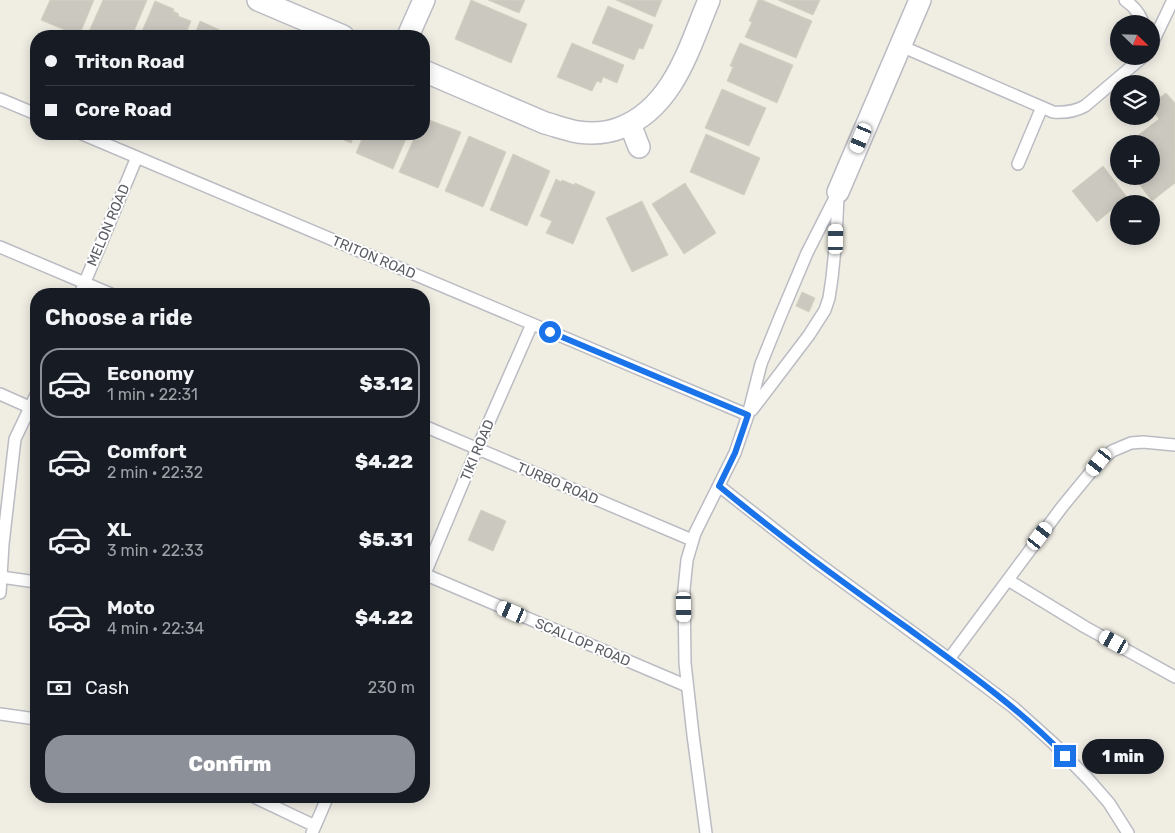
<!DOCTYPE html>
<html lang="en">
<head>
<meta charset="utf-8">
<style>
  body { margin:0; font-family:Rubik,sans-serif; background:#20242c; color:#f1f3f6; height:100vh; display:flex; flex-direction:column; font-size:19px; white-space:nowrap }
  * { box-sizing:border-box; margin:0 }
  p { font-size:16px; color:#9ea1a6 }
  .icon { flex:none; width:28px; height:28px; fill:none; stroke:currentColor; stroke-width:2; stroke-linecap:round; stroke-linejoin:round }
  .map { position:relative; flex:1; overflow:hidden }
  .details { position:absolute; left:30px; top:288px; width:400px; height:515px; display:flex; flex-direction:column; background:#171b24; border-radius:20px; box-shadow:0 2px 12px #0003 }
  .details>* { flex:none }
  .guide { position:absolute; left:30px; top:30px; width:400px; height:110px; border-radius:20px; box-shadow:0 2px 12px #0003; display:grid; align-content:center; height:110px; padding:0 15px; background:#171b24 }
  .needle { width:32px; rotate:113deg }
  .fabs { position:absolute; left:1110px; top:15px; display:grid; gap:10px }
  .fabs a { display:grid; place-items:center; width:50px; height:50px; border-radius:50%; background:#171b24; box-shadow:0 2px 12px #0003; font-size:25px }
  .end { position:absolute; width:22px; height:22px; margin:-11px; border:6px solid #1a73e8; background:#fff; box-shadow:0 0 0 2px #fff }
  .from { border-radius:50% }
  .bubble { position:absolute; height:35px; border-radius:18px; background:#171b24; box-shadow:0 2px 12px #0003; font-size:16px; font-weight:800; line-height:35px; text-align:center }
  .car { position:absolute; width:15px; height:30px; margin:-15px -8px; border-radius:6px; box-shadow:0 0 4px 1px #0007; background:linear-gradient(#fff 24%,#345 0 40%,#fff 0 76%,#345 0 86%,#fff 0) }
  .guide b { display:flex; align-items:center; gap:18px; height:48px; font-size:19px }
  .guide b+b { border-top:1px solid #363941 }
  .guide i { width:12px; height:12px; background:#f1f3f6 }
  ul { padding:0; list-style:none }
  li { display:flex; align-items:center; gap:15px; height:70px; margin:0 10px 8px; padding:0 5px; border:2px solid transparent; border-radius:20px }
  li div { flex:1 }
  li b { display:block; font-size:19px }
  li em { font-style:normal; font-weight:800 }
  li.current { border-color:#8c9099 }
  li>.icon { width:45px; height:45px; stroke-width:1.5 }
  h2 { padding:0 15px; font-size:22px; line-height:60px }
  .pay { display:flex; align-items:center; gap:12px; height:55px; padding:0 15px; font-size:19px }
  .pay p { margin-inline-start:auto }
  .cta { display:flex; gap:10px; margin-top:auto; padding:10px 15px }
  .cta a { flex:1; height:58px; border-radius:20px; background:#8c9099; color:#fff; font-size:20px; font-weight:800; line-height:58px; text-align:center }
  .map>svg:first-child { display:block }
  .building { fill:#cbc8c0; stroke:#d5d1c0 }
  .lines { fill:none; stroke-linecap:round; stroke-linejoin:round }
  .service-casing { stroke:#bbbcc3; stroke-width:14 }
  .minor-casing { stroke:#bbbcc3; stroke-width:24 }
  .service { stroke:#fff; stroke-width:11 }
  .minor { stroke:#fff; stroke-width:21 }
  .route { stroke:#1a73e8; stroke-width:6 }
  .labels { text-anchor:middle; stroke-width:4; stroke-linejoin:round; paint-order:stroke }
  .street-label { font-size:14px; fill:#5b5e65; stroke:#fff }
</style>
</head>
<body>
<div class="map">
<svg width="1175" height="833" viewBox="0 0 1175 833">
  <rect width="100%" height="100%" fill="#f0eee3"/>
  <!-- building -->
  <path class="building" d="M50,0H94L79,36L41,20Z
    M103,0H147L132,36H87Z
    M471,0L527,24L511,63L455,39Z
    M488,0H525L519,13Z
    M616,0H662L655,17Z
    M758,0H762L812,21L796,58L745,37L752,22L749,21Z
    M778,0H820L813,15Z
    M155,1L174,9L173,11L179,14L178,16L191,21L185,36H140Z
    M608,6L653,25L643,49L639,48L634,60L592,43Z
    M200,21L220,30L219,31L231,36H194Z
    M572,43L624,65L617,83L603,77L601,83L597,81L592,91L557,77Z
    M740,43L793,65L777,103L727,81L733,67L730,66Z
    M722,89L766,108L749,146L705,128Z
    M1166,93L1175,103V183L1152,201L1133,176H1151V144H1127L1159,119L1151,109V104Z
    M424,118L461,132L438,188L399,172L416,134H424Z
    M330,134H355L351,143Z
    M364,134H408L393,169L356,153Z
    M706,134L760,158L744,195L690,172Z
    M469,136L506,152L483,207L445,191Z
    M513,154L550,171L527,226L490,210Z
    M1103,166L1127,197L1097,222L1072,191Z
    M556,179L561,182L562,180L574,185L575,183L595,192L573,244L546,233L552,221L540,216Z
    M685,183L716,233L684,254L652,204Z
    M642,201L668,255L632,272L606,218Z
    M802,292L815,298L809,312L796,306Z
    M481,510L506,521L493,551L468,540Z"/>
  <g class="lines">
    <!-- service casing -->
    <g class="service-casing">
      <path id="service" d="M1125,0C1133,6 1141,14 1143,24
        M901,46L1053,112C1065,113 1074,112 1085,106L1144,56
        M1151,46L1173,0
        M0,99L36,114
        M82,134L748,415
        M1018,164L1042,107
        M0,247L111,294
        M80,294L137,157
        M0,394L36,410
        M752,410L809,335L825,310L829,298L832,278L836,239L838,196
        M424,426L692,540
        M719,486L812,559L949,659L1013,707L1053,743L1089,780L1109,803L1128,833
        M424,574L687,686
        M424,576L477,449L532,324
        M1,577L36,582
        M1008,580L1085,627L1175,677
        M0,593L3,544L15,439L36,395
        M949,659L1062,507L1099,462L1112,451L1131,443L1143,442L1175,445
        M0,714L36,719
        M252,796L315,826
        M312,833L328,796
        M706,833L693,735L685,663L684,589L687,560L695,533L735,453L748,415L761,364L780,317L807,253L838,192"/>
    </g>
    <!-- minor casing -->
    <g class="minor-casing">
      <path id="minor" d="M258,0L343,36
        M408,36L424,0
        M424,71L545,123C556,126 567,130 578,132C592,134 607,133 620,128C673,108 689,48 709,0
        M630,124L639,147
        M838,192L920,0"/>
    </g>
    <!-- service -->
    <use href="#service" class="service"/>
    <!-- minor -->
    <use href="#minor" class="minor"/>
  </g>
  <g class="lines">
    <!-- route -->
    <path class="route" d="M550,332L748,415L735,453L719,486C779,536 842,582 906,627C961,667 1018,707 1065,756"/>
  </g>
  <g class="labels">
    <!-- street labels -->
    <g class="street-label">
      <text transform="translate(108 225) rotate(-67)" y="5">MELON ROAD</text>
      <text transform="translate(374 257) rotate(23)" y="5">TRITON ROAD</text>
      <text transform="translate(477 450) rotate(-67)" y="5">TIKI ROAD</text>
      <text transform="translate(558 483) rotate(23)" y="5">TURBO ROAD</text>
      <text transform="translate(583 642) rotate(23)" y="5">SCALLOP ROAD</text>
    </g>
  </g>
</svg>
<div class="fabs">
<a><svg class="needle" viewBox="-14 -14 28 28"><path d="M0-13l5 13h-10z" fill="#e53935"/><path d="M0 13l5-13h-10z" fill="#9ea1a6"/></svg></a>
<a><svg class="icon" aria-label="layers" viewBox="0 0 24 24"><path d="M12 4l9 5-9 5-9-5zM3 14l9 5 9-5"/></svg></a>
<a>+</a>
<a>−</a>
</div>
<i class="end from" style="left:550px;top:332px"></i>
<i class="end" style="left:1065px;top:756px"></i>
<div class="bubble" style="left:1082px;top:739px;width:82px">1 min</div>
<i class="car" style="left:861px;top:138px;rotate:203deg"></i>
<i class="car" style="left:836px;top:239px;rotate:1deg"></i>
<i class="car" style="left:1099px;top:462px;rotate:219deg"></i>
<i class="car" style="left:1040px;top:536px;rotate:37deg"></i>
<i class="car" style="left:684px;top:607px;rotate:179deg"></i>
<i class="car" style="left:512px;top:612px;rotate:293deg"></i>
<i class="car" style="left:1114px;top:642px;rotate:299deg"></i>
<div class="guide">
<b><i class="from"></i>Triton Road</b>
<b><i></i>Core Road</b>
</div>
<section class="details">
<h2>Choose a ride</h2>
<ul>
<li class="current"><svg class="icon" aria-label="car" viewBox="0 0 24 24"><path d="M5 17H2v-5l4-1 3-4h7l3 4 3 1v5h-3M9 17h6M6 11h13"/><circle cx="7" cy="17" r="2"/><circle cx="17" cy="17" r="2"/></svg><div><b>Economy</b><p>1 min · 22:31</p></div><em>$3.12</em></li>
<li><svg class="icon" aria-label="car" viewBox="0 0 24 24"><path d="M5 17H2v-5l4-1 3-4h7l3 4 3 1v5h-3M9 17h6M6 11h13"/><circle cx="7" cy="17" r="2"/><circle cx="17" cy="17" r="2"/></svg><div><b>Comfort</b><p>2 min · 22:32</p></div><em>$4.22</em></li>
<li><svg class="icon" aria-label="car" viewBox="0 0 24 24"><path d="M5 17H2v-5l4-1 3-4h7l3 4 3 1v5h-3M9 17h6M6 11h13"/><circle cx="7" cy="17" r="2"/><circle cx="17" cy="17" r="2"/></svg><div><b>XL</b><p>3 min · 22:33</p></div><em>$5.31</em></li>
<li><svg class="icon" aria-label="car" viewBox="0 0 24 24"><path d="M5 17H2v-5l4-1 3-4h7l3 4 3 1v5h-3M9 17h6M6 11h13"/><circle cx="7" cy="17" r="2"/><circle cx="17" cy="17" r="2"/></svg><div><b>Moto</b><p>4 min · 22:34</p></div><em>$4.22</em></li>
</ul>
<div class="pay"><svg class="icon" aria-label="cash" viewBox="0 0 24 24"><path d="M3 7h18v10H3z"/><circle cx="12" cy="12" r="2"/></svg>Cash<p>230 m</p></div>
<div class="cta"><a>Confirm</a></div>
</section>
</div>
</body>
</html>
